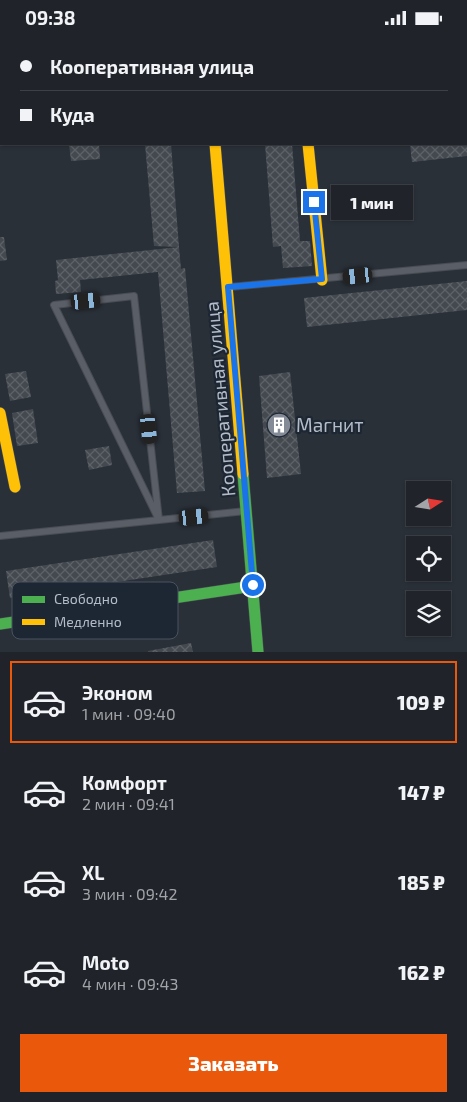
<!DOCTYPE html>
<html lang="ru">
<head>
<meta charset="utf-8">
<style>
  body { margin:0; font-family:"Exo 2",sans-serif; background:#282c32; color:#f1f3f6; height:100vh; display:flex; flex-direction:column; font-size:19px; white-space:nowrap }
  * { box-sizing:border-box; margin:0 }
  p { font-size:16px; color:#a2a4a8 }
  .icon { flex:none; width:28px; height:28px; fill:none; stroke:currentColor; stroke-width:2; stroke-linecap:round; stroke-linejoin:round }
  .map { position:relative; height:617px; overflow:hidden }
  .side { display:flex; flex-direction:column; background:#20242a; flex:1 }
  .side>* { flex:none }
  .banner { position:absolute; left:0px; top:0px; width:468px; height:110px; box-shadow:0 1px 4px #0004,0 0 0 1px #3d4147; display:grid; align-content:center; height:110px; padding:0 20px; background:#20242a }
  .needle { width:32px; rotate:78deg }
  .buttons { position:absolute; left:406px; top:446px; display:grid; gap:10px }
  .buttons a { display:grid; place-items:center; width:45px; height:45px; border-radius:0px; background:#20242a; box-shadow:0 1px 4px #0004,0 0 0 1px #3d4147; font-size:25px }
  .end { position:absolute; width:22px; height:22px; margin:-11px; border:6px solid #1a73e8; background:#fff; box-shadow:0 0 0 2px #fff }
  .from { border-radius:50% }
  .bubble { position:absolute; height:35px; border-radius:0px; background:#20242a; box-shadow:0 1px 4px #0004,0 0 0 1px #3d4147; font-size:16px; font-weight:800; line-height:35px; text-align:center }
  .car { position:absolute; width:15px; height:30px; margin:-15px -8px; border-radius:6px; box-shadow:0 0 4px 1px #0007; background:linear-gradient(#222 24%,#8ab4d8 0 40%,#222 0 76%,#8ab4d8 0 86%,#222 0) }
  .banner b { display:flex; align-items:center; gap:18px; height:48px; font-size:19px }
  .banner b+b { border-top:1px solid #3d4147 }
  .banner i { width:12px; height:12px; background:#f1f3f6 }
  ul { padding:9px 0 0; list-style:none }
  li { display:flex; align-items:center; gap:15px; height:82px; margin:0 10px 8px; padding:0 10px; border:2px solid transparent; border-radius:0px }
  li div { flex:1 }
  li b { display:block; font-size:19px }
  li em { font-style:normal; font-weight:800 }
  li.on { border-color:#ea580c }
  li>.icon { width:45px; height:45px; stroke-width:1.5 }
  .action { display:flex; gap:10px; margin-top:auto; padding:10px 20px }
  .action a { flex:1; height:58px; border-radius:0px; background:#ea580c; color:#fff; font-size:20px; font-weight:800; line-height:58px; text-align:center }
  .status { display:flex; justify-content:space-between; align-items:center; height:35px; padding:0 25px; background:#20242a; direction:ltr }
  .status svg { height:14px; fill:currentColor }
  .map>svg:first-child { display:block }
  .building { fill:url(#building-cross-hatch) }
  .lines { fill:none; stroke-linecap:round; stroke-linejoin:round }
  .lane-casing { stroke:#484c53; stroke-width:8 }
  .street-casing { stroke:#484c53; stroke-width:14 }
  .fast-casing { stroke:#484c53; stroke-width:12 }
  .slow-casing { stroke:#484c53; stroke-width:12 }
  .lane { stroke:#5a5e66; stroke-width:6 }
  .street { stroke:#5a5e66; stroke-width:12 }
  .fast { stroke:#4caf50; stroke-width:11 }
  .slow { stroke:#ffc107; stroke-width:11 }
  .route { stroke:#1a73e8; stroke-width:6 }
  .labels { text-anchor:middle; stroke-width:4.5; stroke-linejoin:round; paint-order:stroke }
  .street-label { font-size:19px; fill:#b4bcc9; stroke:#1d2633 }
  .poi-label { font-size:19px; fill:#b4bcc9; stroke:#1d2633; text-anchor:start }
  .key { fill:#1d2633; stroke:#4a5360; stroke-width:1 }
  .key-label { font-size:14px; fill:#b4bcc9 }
</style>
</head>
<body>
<div class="status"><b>09:38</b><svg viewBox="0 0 49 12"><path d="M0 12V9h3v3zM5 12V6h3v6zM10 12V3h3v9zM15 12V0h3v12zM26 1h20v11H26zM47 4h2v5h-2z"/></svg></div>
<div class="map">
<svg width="467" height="617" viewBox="0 0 467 617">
  <defs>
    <pattern id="building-cross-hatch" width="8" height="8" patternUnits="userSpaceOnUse" patternTransform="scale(1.25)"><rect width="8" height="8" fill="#444950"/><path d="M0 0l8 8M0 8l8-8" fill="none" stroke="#5d6168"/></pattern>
  </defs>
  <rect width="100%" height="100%" fill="#2a3038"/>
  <!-- building -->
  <path class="building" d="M69,109H99L100,124L71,126Z
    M145,109H171L179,212L154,211Z
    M265,109H292L300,206H310L312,231L283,233L281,211L273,212Z
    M410,109H467V121L412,127Z
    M0,202H4L7,225L0,226Z
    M179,212L181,234L185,233L205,456L177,458L158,237L80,245L81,257L56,259L55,246L58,245L56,225Z
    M467,246V275L307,292L304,263Z
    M26,336L31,362L10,366L5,339Z
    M290,337L301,439L267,443L259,341Z
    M33,374L38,408L17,411L12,378Z
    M109,411L112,430L89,435L85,415Z
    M213,505L217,532L10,563L6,536Z
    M191,608L193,617H148V616Z"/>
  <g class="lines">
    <!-- lane casing -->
    <g class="lane-casing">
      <path id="lane" d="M230,252L467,230
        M0,501L159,485L54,270L134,261L159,485L246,476"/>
    </g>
    <!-- street casing -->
    <g class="street-casing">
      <path id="street" d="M298,0V1
        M369,0L372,1
        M433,1L434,0
        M466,34H467"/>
    </g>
    <!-- fast casing -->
    <g class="fast-casing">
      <path id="fast" d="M206,0V1
        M243,439L258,617
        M0,589L253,551"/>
    </g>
    <!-- slow casing -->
    <g class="slow-casing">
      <path id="slow" d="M215,109L243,439
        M308,109L322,245
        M0,378L15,452"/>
    </g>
    <!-- lane -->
    <use href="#lane" class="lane"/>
    <!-- street -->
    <use href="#street" class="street"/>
    <!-- fast -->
    <use href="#fast" class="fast"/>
    <!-- slow -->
    <use href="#slow" class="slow"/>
  </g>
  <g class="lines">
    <!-- route -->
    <path class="route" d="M253,550L228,252L322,244L314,167"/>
  </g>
  <!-- icons -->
  <defs>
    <g id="building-disc" transform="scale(1.25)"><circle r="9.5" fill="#848b96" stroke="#1d2633"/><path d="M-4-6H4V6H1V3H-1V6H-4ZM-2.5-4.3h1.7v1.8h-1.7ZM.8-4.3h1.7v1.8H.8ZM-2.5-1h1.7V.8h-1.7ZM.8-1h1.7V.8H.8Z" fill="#fff"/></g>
  </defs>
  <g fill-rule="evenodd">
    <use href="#building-disc" x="279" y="390"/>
  </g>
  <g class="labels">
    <!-- street labels -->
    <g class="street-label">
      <text transform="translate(220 364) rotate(-95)" y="7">Кооперативная улица</text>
    </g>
    <!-- poi labels -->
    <g class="poi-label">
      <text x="296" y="397">Магнит</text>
    </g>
  </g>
  <!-- legend -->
  <rect x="12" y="547" width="166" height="57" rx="8" class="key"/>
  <rect x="22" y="561" width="23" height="7" fill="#4caf50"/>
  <rect x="22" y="584" width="23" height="6" fill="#ffc107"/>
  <g class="key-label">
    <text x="54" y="569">Свободно</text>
    <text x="54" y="592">Медленно</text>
  </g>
</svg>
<div class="buttons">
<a><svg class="needle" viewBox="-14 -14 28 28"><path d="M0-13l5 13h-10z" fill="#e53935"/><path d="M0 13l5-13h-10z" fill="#a2a4a8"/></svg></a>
<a><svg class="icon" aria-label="locate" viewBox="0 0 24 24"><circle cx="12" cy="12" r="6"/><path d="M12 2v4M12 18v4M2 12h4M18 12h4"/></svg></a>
<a><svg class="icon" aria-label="layers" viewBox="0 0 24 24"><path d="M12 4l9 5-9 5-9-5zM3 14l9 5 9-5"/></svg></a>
</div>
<i class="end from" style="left:253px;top:550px"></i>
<i class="end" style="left:314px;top:167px"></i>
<div class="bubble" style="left:331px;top:150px;width:82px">1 мин</div>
<i class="car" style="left:358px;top:241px;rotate:264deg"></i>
<i class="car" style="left:86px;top:266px;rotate:84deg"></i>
<i class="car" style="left:149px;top:394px;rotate:174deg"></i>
<i class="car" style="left:194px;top:482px;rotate:84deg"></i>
<div class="banner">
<b><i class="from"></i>Кооперативная улица</b>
<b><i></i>Куда</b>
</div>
</div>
<section class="side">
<ul>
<li class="on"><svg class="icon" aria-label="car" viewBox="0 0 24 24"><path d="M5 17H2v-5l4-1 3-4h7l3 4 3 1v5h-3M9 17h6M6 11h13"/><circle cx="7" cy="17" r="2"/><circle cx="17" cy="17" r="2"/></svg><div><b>Эконом</b><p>1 мин · 09:40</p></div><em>109 ₽</em></li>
<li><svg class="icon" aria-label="car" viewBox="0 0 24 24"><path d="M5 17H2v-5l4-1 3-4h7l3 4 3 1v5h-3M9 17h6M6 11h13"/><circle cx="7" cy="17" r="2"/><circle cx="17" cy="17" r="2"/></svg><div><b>Комфорт</b><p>2 мин · 09:41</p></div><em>147 ₽</em></li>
<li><svg class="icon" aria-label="car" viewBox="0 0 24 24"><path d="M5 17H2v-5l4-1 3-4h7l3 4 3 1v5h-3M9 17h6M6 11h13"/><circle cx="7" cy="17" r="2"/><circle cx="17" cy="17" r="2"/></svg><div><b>XL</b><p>3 мин · 09:42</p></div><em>185 ₽</em></li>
<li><svg class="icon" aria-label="car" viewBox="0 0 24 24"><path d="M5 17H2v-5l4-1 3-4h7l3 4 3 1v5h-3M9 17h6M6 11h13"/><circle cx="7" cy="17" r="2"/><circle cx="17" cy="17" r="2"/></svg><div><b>Moto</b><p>4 мин · 09:43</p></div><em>162 ₽</em></li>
</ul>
<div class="action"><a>Заказать</a></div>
</section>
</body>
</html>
